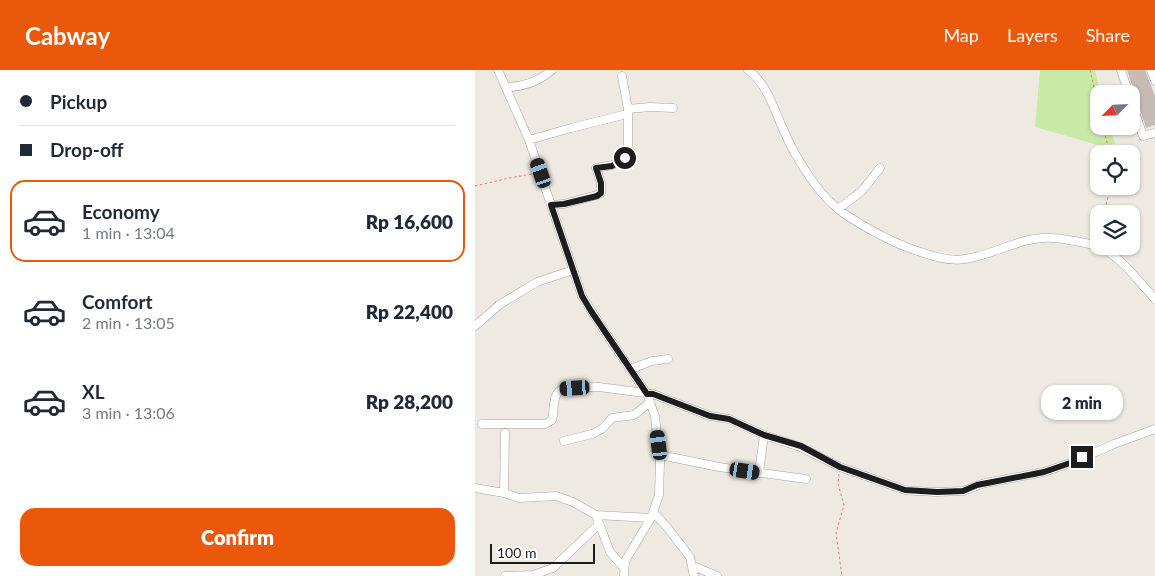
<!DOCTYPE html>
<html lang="en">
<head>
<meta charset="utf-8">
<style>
  body { margin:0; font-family:Lato,sans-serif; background:#f2f2f3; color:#1f2937; height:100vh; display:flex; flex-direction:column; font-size:19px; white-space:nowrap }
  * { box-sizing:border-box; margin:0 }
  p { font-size:16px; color:#747a83 }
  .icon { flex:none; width:28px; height:28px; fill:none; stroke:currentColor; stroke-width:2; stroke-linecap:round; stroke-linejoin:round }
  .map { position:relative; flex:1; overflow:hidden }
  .sheet { display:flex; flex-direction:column; background:#fff; width:475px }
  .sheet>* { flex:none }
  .guide { display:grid; align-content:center; height:110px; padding:0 20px; background:#fff }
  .needle { width:32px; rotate:246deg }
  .tools { position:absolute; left:615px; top:15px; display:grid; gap:10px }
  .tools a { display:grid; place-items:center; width:50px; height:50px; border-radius:10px; background:#fff; box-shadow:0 1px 4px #0004; font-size:25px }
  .scale { position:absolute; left:15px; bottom:12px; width:105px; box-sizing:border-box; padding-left:5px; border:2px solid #1d1d1d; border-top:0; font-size:14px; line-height:18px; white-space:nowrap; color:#1d1d1d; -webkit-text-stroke:4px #fff; paint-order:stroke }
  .end { position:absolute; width:22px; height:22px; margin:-11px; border:6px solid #1d1d1d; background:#fff; box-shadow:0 0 0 2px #fff }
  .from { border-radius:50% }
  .bubble { position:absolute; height:35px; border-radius:15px; background:#fff; box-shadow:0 1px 4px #0004; font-size:16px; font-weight:800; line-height:35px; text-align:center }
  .car { position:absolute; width:15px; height:30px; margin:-15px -8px; border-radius:6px; box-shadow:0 0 4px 1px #0007; background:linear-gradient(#222 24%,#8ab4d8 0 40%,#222 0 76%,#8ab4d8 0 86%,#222 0) }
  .guide b { display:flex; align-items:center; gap:18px; height:48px; font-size:19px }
  .guide b+b { border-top:1px solid #e0e1e3 }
  .guide i { width:12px; height:12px; background:#1f2937 }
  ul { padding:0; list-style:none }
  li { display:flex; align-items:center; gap:15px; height:82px; margin:0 10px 8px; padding:0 10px; border:2px solid transparent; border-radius:15px }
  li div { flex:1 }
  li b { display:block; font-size:19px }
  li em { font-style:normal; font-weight:800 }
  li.on { border-color:#ea580c }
  li>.icon { width:45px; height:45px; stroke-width:1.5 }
  .primary-button { display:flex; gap:10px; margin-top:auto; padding:10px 20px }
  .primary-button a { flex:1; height:58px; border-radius:15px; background:#ea580c; color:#fff; font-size:20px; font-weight:800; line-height:58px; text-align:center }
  header { display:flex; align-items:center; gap:30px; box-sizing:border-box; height:70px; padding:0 25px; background:#ea580c; color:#fff }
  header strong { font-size:24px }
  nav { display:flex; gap:28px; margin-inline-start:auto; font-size:18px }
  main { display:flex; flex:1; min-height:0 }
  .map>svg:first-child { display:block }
  .grass { fill:#c9eaa7 }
  .building { fill:#c6bcb5 }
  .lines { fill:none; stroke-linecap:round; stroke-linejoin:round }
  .minor-casing { stroke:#a4a4a4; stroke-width:9 }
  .path { stroke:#fc7266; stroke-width:1; stroke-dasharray:2.5 2.5; stroke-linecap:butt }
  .minor { stroke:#fff; stroke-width:8 }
  .route { stroke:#1d1d1d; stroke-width:6 }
</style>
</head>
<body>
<header>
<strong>Cabway</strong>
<nav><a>Map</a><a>Layers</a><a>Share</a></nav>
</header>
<main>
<section class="sheet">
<div class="guide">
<b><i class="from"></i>Pickup</b>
<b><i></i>Drop-off</b>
</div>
<ul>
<li class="on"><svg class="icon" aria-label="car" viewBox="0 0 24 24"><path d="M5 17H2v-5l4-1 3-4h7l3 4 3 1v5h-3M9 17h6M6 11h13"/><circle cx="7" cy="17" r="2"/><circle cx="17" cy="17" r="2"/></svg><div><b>Economy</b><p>1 min · 13:04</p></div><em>Rp 16,600</em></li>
<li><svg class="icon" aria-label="car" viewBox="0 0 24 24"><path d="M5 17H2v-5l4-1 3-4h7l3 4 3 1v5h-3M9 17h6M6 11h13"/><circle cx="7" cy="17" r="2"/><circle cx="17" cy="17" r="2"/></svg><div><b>Comfort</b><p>2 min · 13:05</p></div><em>Rp 22,400</em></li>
<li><svg class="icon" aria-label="car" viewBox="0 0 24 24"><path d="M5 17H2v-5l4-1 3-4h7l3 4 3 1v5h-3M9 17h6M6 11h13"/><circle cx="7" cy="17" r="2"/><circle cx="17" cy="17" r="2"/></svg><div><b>XL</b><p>3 min · 13:06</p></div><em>Rp 28,200</em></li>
</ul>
<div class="primary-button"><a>Confirm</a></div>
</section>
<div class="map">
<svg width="680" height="506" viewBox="0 0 680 506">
  <rect width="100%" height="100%" fill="#eeeae2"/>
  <!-- grass -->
  <path class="grass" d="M565,0H620L626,24H624V56H635L640,74L623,75L560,57Z"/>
  <!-- building -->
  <path class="building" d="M652,0H670L680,26V55L671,58Z"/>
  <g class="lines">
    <!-- minor casing -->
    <g class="minor-casing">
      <path id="minor" d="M23,0L54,70L107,226L126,256L172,324L180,346L185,392L184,425L176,448L150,491L149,506
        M273,0C294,16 298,38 309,61C319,85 341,121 362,138C377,151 415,171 434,178C451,184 472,192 490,189C519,185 547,166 577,168C585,168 593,170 600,171C610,173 619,174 629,179C649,191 664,212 680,229
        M646,0L654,24
        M676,0L680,11
        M31,17C49,17 63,12 77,0
        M656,30L668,66L680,63
        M153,39L175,37L198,38
        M54,70L96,58L152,44
        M76,135L89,134L122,125L126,123V113L121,98L137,95L152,87L153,81V39L147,6
        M363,139L387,121L405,98
        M0,256L24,235L62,212L98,200
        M156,299L177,291L193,289
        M7,354H70L77,350C80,338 76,322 90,318L124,317L178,324L235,346L254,349L289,365L325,377L365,397L430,420L441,421L461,422L488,421L510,413L569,402L598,392L639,374L680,359
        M89,371L117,364L127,359L137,348L159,345L175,332
        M185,385L244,397L331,409
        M284,403L289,365
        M0,418L29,423L44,428L81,426L98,432L121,445L135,482L149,498
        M29,423L30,363
        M179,443L192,457L215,487L219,506
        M121,445L176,448
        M218,496L242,506
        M30,506L58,505L78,498L124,454"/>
    </g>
    <!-- path -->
    <path class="path" d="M615,0L624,39
      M628,56L635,84
      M0,116L34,108L57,104
      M628,144L633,128L634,116
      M620,168L624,156
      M364,404L363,414L369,435L361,463L367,506"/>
    <!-- minor -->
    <use href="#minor" class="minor"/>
  </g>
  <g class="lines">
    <!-- route -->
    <path class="route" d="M150,88L137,96L121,98L126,113V123L122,126L89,134L76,135L107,226L116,241L172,324H178L235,346L254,349L289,365L326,376L365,397L430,420L462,422L488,421L502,415L569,402L598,392L607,387"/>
  </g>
</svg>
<div class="tools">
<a><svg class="needle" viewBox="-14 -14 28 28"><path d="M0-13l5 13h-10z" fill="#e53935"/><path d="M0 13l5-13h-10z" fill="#747a83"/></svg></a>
<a><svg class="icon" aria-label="locate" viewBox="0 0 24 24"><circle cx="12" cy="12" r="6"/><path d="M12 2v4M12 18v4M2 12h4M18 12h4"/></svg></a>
<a><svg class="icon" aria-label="layers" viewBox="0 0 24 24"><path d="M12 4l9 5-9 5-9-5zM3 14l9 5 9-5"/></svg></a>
</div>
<div class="scale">100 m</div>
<i class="end from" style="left:150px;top:88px"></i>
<i class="end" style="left:607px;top:387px"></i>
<div class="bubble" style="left:566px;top:315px;width:82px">2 min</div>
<i class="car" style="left:66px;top:103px;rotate:341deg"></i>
<i class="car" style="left:100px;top:318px;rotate:266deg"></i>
<i class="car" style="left:184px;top:375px;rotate:353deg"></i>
<i class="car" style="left:270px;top:401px;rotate:99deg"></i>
</div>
</main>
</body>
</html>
